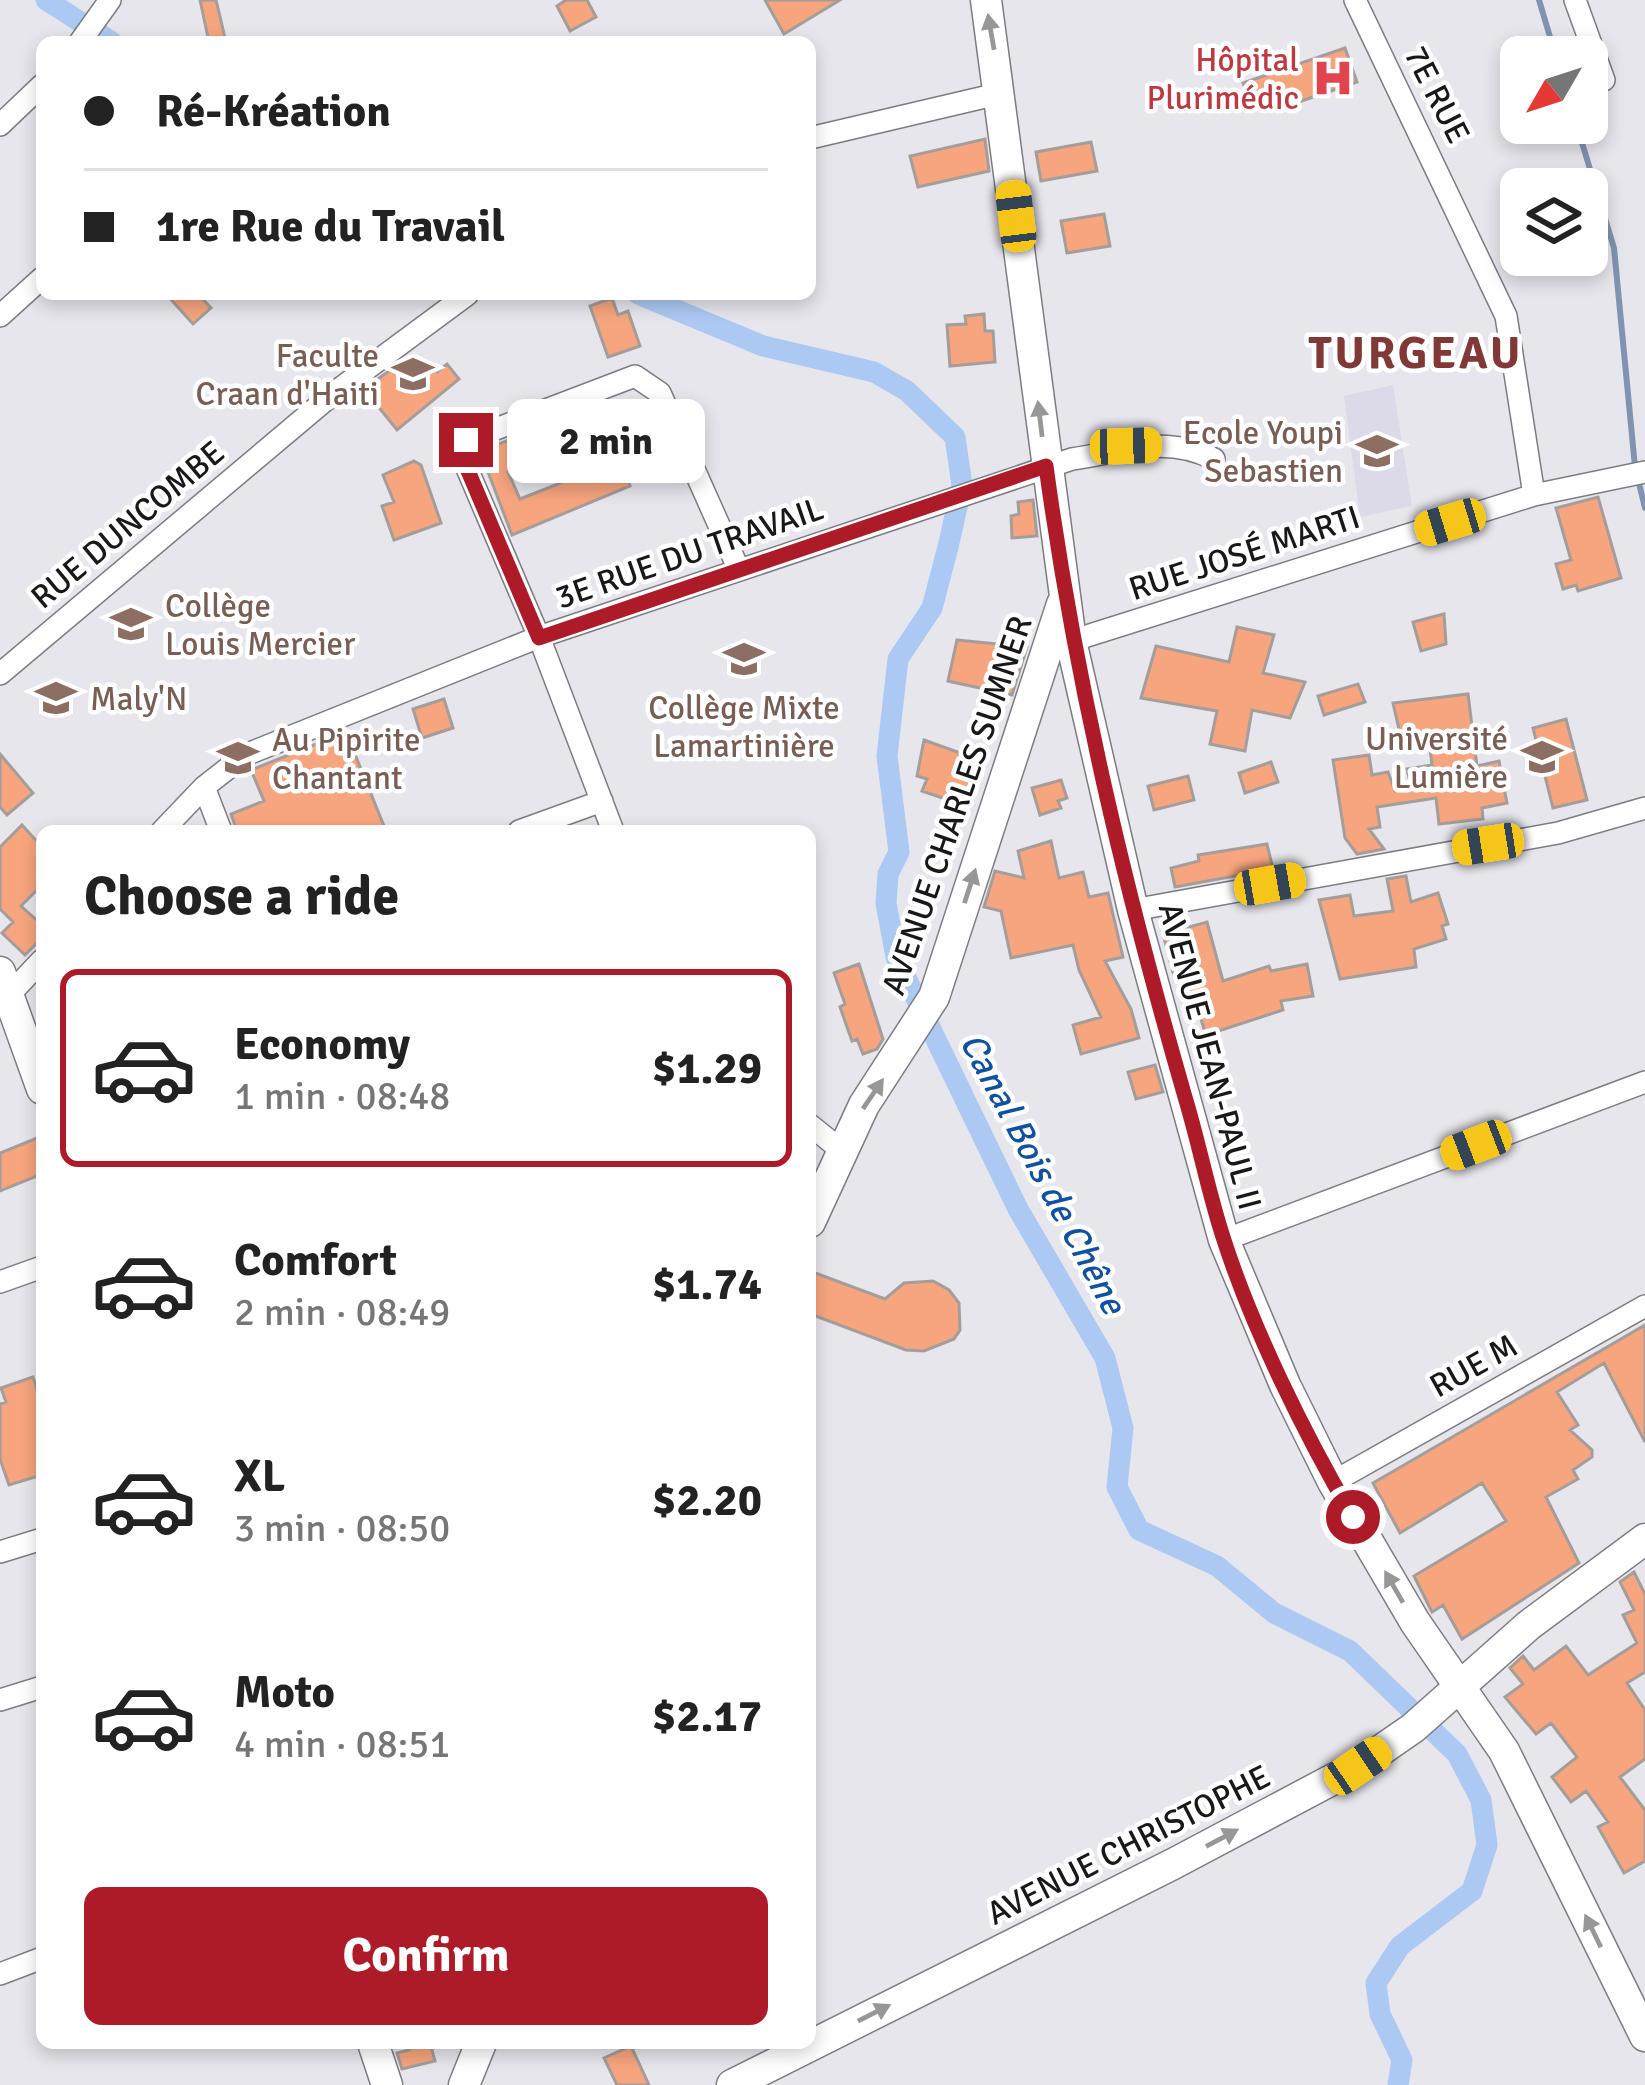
<!DOCTYPE html>
<html lang="en">
<head>
<meta charset="utf-8">
<style>
  body { margin:0; font-family:Signika,sans-serif; background:#f6f6f6; color:#222; height:100vh; display:flex; flex-direction:column; font-size:45px; white-space:nowrap }
  * { box-sizing:border-box; margin:0 }
  p { font-size:39px; color:#767676 }
  .icon { flex:none; width:66px; height:66px; fill:none; stroke:currentColor; stroke-width:2; stroke-linecap:round; stroke-linejoin:round }
  .map { position:relative; flex:1; overflow:hidden }
  .drawer { position:absolute; left:36px; top:825px; width:780px; height:1224px; display:flex; flex-direction:column; background:#fff; border-radius:18px; box-shadow:0 6px 18px #0003 }
  .drawer>* { flex:none }
  .banner { position:absolute; left:36px; top:36px; width:780px; height:264px; border-radius:18px; box-shadow:0 6px 18px #0003; display:grid; align-content:center; height:264px; padding:0 48px; background:#fff }
  .needle { width:78px; rotate:231deg }
  .tools { position:absolute; left:1500px; top:36px; display:grid; gap:24px }
  .tools a { display:grid; place-items:center; width:108px; height:108px; border-radius:18px; background:#fff; box-shadow:0 6px 18px #0003; font-size:60px }
  .end { position:absolute; width:54px; height:54px; margin:-27px; border:15px solid #ae1b28; background:#fff; box-shadow:0 0 0 6px #fff }
  .from { border-radius:50% }
  .bubble { position:absolute; height:84px; border-radius:18px; background:#fff; box-shadow:0 6px 18px #0003; font-size:39px; font-weight:700; line-height:84px; text-align:center }
  .car { position:absolute; width:36px; height:72px; margin:-36px -18px; border-radius:15px; box-shadow:0 0 9px 3px #0007; background:linear-gradient(#f5c518 24%,#345 0 40%,#f5c518 0 76%,#345 0 86%,#f5c518 0) }
  .banner b { display:flex; align-items:center; gap:42px; height:114px; font-size:45px }
  .banner b+b { border-top:3px solid #e0e0e0 }
  .banner i { width:30px; height:30px; background:#222 }
  ul { padding:0; list-style:none }
  li { display:flex; align-items:center; gap:36px; height:198px; margin:0 24px 18px; padding:0 24px; border:6px solid transparent; border-radius:18px }
  li div { flex:1 }
  li b { display:block; font-size:45px }
  li em { font-style:normal; font-weight:700 }
  li.selected { border-color:#ae1b28 }
  li>.icon { width:108px; height:108px; stroke-width:1.5 }
  h2 { padding:0 48px; font-size:54px; line-height:144px }
  .button { display:flex; gap:24px; margin-top:auto; padding:24px 48px }
  .button a { flex:1; height:138px; border-radius:18px; background:#ae1b28; color:#fff; font-size:48px; font-weight:700; line-height:138px; text-align:center }
  .map>svg:first-child { display:block }
  .built { fill:#dcdae8 }
  .lines { fill:none; stroke-linecap:round; stroke-linejoin:round }
  .stream { stroke:#8094b2; stroke-width:6 }
  .canal { stroke:#acc9f3; stroke-width:21 }
  .building { fill:#f7a57e; stroke:#a49d9a; stroke-width:3; fill-rule:evenodd }
  .street-casing { stroke:#7d7c82; stroke-width:24 }
  .secondary-casing { stroke:#7d7c82; stroke-width:33 }
  .street { stroke:#fff; stroke-width:21 }
  .secondary { stroke:#fff; stroke-width:30 }
  .oneway { fill:#979798 }
  .route { stroke:#ae1b28; stroke-width:15 }
  .labels { text-anchor:middle; stroke-width:9; stroke-linejoin:round; paint-order:stroke }
  .health-label { font-size:33px; fill:#be3a42; stroke:#fff; text-anchor:end }
  .street-label { font-size:33px; fill:#18171a; stroke:#fff }
  .education-label { font-size:33px; fill:#785e54; stroke:#fff; text-anchor:end }
  .water-label { font-size:36px; font-style:italic; fill:#1251a0; stroke:#fff }
  .district-label { font-size:45px; font-weight:bold; letter-spacing:3px; fill:#813937; stroke:#fff }
</style>
</head>
<body>
<div class="map">
<svg width="1645" height="2085" viewBox="0 0 1645 2085">
  <rect width="100%" height="100%" fill="#e7e6ed"/>
  <!-- built -->
  <path class="built" d="M1393,385L1412,506L1360,517L1344,396Z"/>
  <g class="lines">
    <!-- stream -->
    <path class="stream" d="M1539,0L1556,57
      M1576,123L1614,248L1635,467
      M1638,479L1645,508"/>
    <!-- canal -->
    <path class="canal" d="M46,0L112,42
      M638,294L763,346L874,372L907,391L955,437L962,485L948,547L932,608L898,659L887,756L899,852L888,874L886,903L896,957L1018,1209L1105,1358L1123,1428L1117,1487L1139,1530L1217,1566L1274,1613L1350,1651L1457,1754L1481,1800L1487,1845L1472,1891L1400,1946L1376,1983L1380,2014L1402,2060L1398,2085"/>
  </g>
  <!-- building -->
  <path class="building" d="M200,0H216L225,38L209,42Z
    M566,0H587L596,17L570,31L557,6Z
    M765,0H840L784,34Z
    M1345,48L1357,82L1278,109L1272,92L1249,100L1243,83Z
    M985,139L989,171L918,187L910,156Z
    M1091,142L1097,171L1041,181L1036,152Z
    M1104,214L1110,246L1067,253L1061,221Z
    M166,294H198L211,308L193,324Z
    M612,298L618,315L628,311L640,346L608,357L590,306Z
    M984,314L985,331H993L995,362L950,366L947,325L966,324L965,316Z
    M404,360L415,373L429,362L437,372L447,364L459,379L397,430L364,389Z
    M596,407L630,486L512,535L480,451ZM585,441L596,469L520,499L508,472Z
    M414,461L421,465L441,523L394,540L382,506L394,502L383,475Z
    M1598,497L1621,578L1578,591L1576,585L1563,589L1556,564L1571,560L1556,508Z
    M1033,500L1037,536L1012,538L1011,516L1019,514L1018,502Z
    M1444,614L1446,644L1421,651L1413,622Z
    M1237,627L1274,635L1263,673L1305,682L1290,718L1252,710L1245,751L1210,744L1217,711L1141,698L1156,646L1229,662Z
    M957,640L1027,647L1012,695L948,681Z
    M1358,684L1365,702L1324,715L1318,696Z
    M1468,694L1477,766L1499,761L1507,803L1482,808L1483,819L1439,824L1436,798L1377,807L1380,827L1369,829L1384,849L1357,854L1345,838L1333,760L1369,755L1372,775L1388,772L1395,791L1411,787L1407,769L1432,765L1428,733L1401,738L1393,703Z
    M444,699L453,728L422,738L413,709Z
    M1566,719L1587,800L1553,808L1533,728Z
    M346,732L386,831H237L231,814L264,801L251,770Z
    M924,740L977,759L963,805L922,791L927,779L917,776Z
    M0,754L33,793L7,815L0,807Z
    M1271,762L1278,782L1245,793L1239,773Z
    M1188,776L1194,800L1154,810L1148,786Z
    M1061,780L1067,798L1058,801L1061,808L1040,815L1032,788Z
    M22,825L42,847V885L21,906L42,925V938L25,955L2,933L13,922L0,909V847Z
    M1051,841L1059,878L1083,872L1089,897L1108,893L1123,957L1105,961L1131,1009L1139,1038L1081,1054L1073,1025L1101,1017L1079,970L1073,945L1011,958L1001,911L984,907L995,871L1024,878L1018,851Z
    M1267,844L1273,869L1175,887L1171,868L1199,861L1198,855Z
    M1406,876L1411,902L1438,893L1448,924L1442,926L1446,939L1414,949L1416,967L1340,979L1319,900L1350,895L1354,916L1393,911L1387,879Z
    M1207,922L1223,981L1269,966L1271,971L1307,964L1313,996L1281,1001L1283,1010L1206,1035L1187,976L1175,980L1163,934Z
    M859,964L883,1039L877,1049L863,1054L857,1039L852,1041L840,1007L845,1004L834,973Z
    M1155,1065L1163,1092L1136,1099L1128,1072Z
    M42,1136V1174L0,1191V1153Z
    M810,1271L885,1299L904,1283L933,1281L949,1290L959,1303L960,1330L954,1339L924,1351L906,1350L810,1314Z
    M1645,1325V1442L1604,1363L1557,1392L1578,1425L1570,1430L1592,1450V1457L1573,1470L1578,1479L1546,1497L1579,1563L1462,1639L1443,1605L1432,1612L1414,1576L1506,1521L1482,1483L1400,1533L1373,1483Z
    M33,1377L42,1405V1475L9,1485L0,1459V1404L6,1402L1,1388Z
    M1634,1572L1645,1594V1672L1627,1683L1645,1710V1759L1620,1777L1645,1810V1861L1624,1873L1598,1827L1608,1822L1586,1791L1571,1802L1552,1777L1577,1757L1551,1723L1536,1734L1505,1697L1523,1684L1510,1668L1523,1656L1534,1670L1566,1646L1588,1675L1637,1643L1623,1615L1634,1610L1620,1582Z
    M407,2043H430L435,2061L402,2069L397,2053L409,2050Z
    M631,2046L649,2085H617L604,2058Z"/>
  <g class="lines">
    <!-- street casing -->
    <g class="street-casing">
      <path id="street" d="M1355,0L1506,316L1534,495
        M1575,0L1604,80
        M80,42L110,0
        M0,125L42,85
        M810,138L1002,93
        M0,316L42,278
        M1071,641L1534,495L1645,472
        M0,674L334,393L468,294
        M204,787L221,831
        M162,831L204,787L245,755L539,637L1072,459C1122,452 1166,434 1214,459
        M519,831L602,801
        M613,831L539,637L463,459L467,440L635,376L660,393L739,570
        M1133,910L1558,833L1645,808
        M9,995L42,960
        M810,1125L841,1150
        M1224,1240L1645,1082
        M0,1282L42,1267
        M1333,1482L1645,1306
        M0,1552L42,1539
        M0,1700L42,1687
        M0,1974L42,1958"/>
    </g>
    <!-- secondary casing -->
    <g class="secondary-casing">
      <path id="secondary" d="M986,0L1071,641L1133,910L1224,1240L1285,1385L1333,1482L1415,1622L1504,1751L1645,2036
        M0,972L42,1089
        M810,1222L864,1105L934,997L1062,604
        M373,2043L387,2085
        M464,2085L481,2043
        M732,2085L1173,1864L1358,1766L1413,1728L1529,1625L1645,1539"/>
    </g>
    <!-- street -->
    <use href="#street" class="street"/>
    <!-- secondary -->
    <use href="#secondary" class="secondary"/>
  </g>
  <!-- one-way arrows -->
  <defs><path id="oneway-solid" d="M-6-.8H1V-3.2L6.5 0L1 3.2V.8H-6Z" transform="scale(3)"/></defs>
  <g class="oneway">
    <use href="#oneway-solid" transform="translate(991 32) rotate(-100)"/>
    <use href="#oneway-solid" transform="translate(1040 419) rotate(-97)"/>
    <use href="#oneway-solid" transform="translate(970 886) rotate(-72)"/>
    <use href="#oneway-solid" transform="translate(873 1094) rotate(-56)"/>
    <use href="#oneway-solid" transform="translate(1394 1587) rotate(-120)"/>
    <use href="#oneway-solid" transform="translate(1222 1838) rotate(-28)"/>
    <use href="#oneway-solid" transform="translate(1593 1931) rotate(-116)"/>
    <use href="#oneway-solid" transform="translate(874 2013) rotate(-27)"/>
  </g>
  <g class="lines">
    <!-- route -->
    <path class="route" d="M466,440L463,459L539,638L1046,466C1075,680 1125,889 1185,1097C1199,1143 1208,1191 1223,1237C1252,1328 1305,1435 1353,1517"/>
  </g>
  <!-- icons -->
  <defs>
    <g id="hospital-bare" transform="scale(3.24)"><path d="M-5-5h3v3.5h4V-5h3V5h-3V1.5h-4V5h-3Z" fill="#e0444e" stroke="#fff" stroke-width="2.5" paint-order="stroke"/></g>
    <g id="university-bare" transform="scale(3.24)"><path d="M0-5L7-2L0 1L-7-2ZM-4 1L0 2.5L4 1V4Q0 6-4 4Z" fill="#8d6e63" stroke="#fff" stroke-width="2.5" paint-order="stroke"/></g>
    <g id="school-bare" transform="scale(3.24)"><path d="M0-5L7-2L0 1L-7-2ZM-4 1L0 2.5L4 1V4Q0 6-4 4Z" fill="#8d6e63" stroke="#fff" stroke-width="2.5" paint-order="stroke"/></g>
  </defs>
  <g fill-rule="evenodd">
    <use href="#hospital-bare" x="1333" y="78"/>
    <use href="#university-bare" x="413" y="374"/>
    <use href="#school-bare" x="1377" y="451"/>
    <use href="#school-bare" x="131" y="624"/>
    <use href="#school-bare" x="744" y="659"/>
    <use href="#school-bare" x="56" y="698"/>
    <use href="#university-bare" x="1542" y="757"/>
    <use href="#school-bare" x="238" y="758"/>
  </g>
  <g class="labels">
    <!-- health labels -->
    <g class="health-label">
      <text x="1299" y="71">Hôpital<tspan x="1299" dy="38">Plurimédic</tspan></text>
    </g>
    <!-- street labels -->
    <g class="street-label">
      <text transform="translate(1438 94) rotate(63)" y="12">7E RUE</text>
      <text transform="translate(127 524) rotate(-40)" y="12">RUE DUNCOMBE</text>
      <text transform="translate(689 552) rotate(-19)" y="12">3E RUE DU TRAVAIL</text>
      <text transform="translate(1244 552) rotate(-18)" y="12">RUE JOSÉ MARTI</text>
      <text transform="translate(956 805) rotate(-71)" y="12">AVENUE CHARLES SUMNER</text>
      <text transform="translate(1211 1056) rotate(75)" y="12">AVENUE JEAN-PAUL II</text>
      <text transform="translate(1473 1365) rotate(-29)" y="12">RUE M</text>
      <text transform="translate(1128 1844) rotate(-27)" y="12">AVENUE CHRISTOPHE</text>
    </g>
    <!-- education labels -->
    <g class="education-label">
      <text x="379" y="367">Faculte<tspan x="379" dy="38">Craan d'Haiti</tspan></text>
      <text x="1343" y="444">Ecole Youpi<tspan x="1343" dy="38">Sebastien</tspan></text>
      <text x="165" y="617" text-anchor="start">Collège<tspan x="165" dy="38">Louis Mercier</tspan></text>
      <text x="90" y="710" text-anchor="start">Maly'N</text>
      <text x="744" y="719" text-anchor="middle">Collège Mixte<tspan x="744" dy="38">Lamartinière</tspan></text>
      <text x="1508" y="750">Université<tspan x="1508" dy="38">Lumière</tspan></text>
      <text x="272" y="751" text-anchor="start">Au Pipirite<tspan x="272" dy="38">Chantant</tspan></text>
    </g>
    <!-- water labels -->
    <g class="water-label">
      <text transform="translate(1044 1173) rotate(62)" y="13">Canal Bois de Chêne</text>
    </g>
    <!-- district labels -->
    <g class="district-label">
      <text x="1416" y="368">TURGEAU</text>
    </g>
  </g>
</svg>
<div class="tools">
<a><svg class="needle" viewBox="-14 -14 28 28"><path d="M0-13l5 13h-10z" fill="#e53935"/><path d="M0 13l5-13h-10z" fill="#767676"/></svg></a>
<a><svg class="icon" aria-label="layers" viewBox="0 0 24 24"><path d="M12 4l9 5-9 5-9-5zM3 14l9 5 9-5"/></svg></a>
</div>
<i class="end from" style="left:1353px;top:1517px"></i>
<i class="end" style="left:466px;top:440px"></i>
<div class="bubble" style="left:507px;top:399px;width:198px">2 min</div>
<i class="car" style="left:1016px;top:216px;rotate:353deg"></i>
<i class="car" style="left:1126px;top:446px;rotate:88deg"></i>
<i class="car" style="left:1450px;top:522px;rotate:253deg"></i>
<i class="car" style="left:1488px;top:844px;rotate:261deg"></i>
<i class="car" style="left:1270px;top:884px;rotate:80deg"></i>
<i class="car" style="left:1476px;top:1145px;rotate:249deg"></i>
<i class="car" style="left:1358px;top:1766px;rotate:56deg"></i>
<div class="banner">
<b><i class="from"></i>Ré-Kréation</b>
<b><i></i>1re Rue du Travail</b>
</div>
<section class="drawer">
<h2>Choose a ride</h2>
<ul>
<li class="selected"><svg class="icon" aria-label="car" viewBox="0 0 24 24"><path d="M5 17H2v-5l4-1 3-4h7l3 4 3 1v5h-3M9 17h6M6 11h13"/><circle cx="7" cy="17" r="2"/><circle cx="17" cy="17" r="2"/></svg><div><b>Economy</b><p>1 min · 08:48</p></div><em>$1.29</em></li>
<li><svg class="icon" aria-label="car" viewBox="0 0 24 24"><path d="M5 17H2v-5l4-1 3-4h7l3 4 3 1v5h-3M9 17h6M6 11h13"/><circle cx="7" cy="17" r="2"/><circle cx="17" cy="17" r="2"/></svg><div><b>Comfort</b><p>2 min · 08:49</p></div><em>$1.74</em></li>
<li><svg class="icon" aria-label="car" viewBox="0 0 24 24"><path d="M5 17H2v-5l4-1 3-4h7l3 4 3 1v5h-3M9 17h6M6 11h13"/><circle cx="7" cy="17" r="2"/><circle cx="17" cy="17" r="2"/></svg><div><b>XL</b><p>3 min · 08:50</p></div><em>$2.20</em></li>
<li><svg class="icon" aria-label="car" viewBox="0 0 24 24"><path d="M5 17H2v-5l4-1 3-4h7l3 4 3 1v5h-3M9 17h6M6 11h13"/><circle cx="7" cy="17" r="2"/><circle cx="17" cy="17" r="2"/></svg><div><b>Moto</b><p>4 min · 08:51</p></div><em>$2.17</em></li>
</ul>
<div class="button"><a>Confirm</a></div>
</section>
</div>
</body>
</html>
